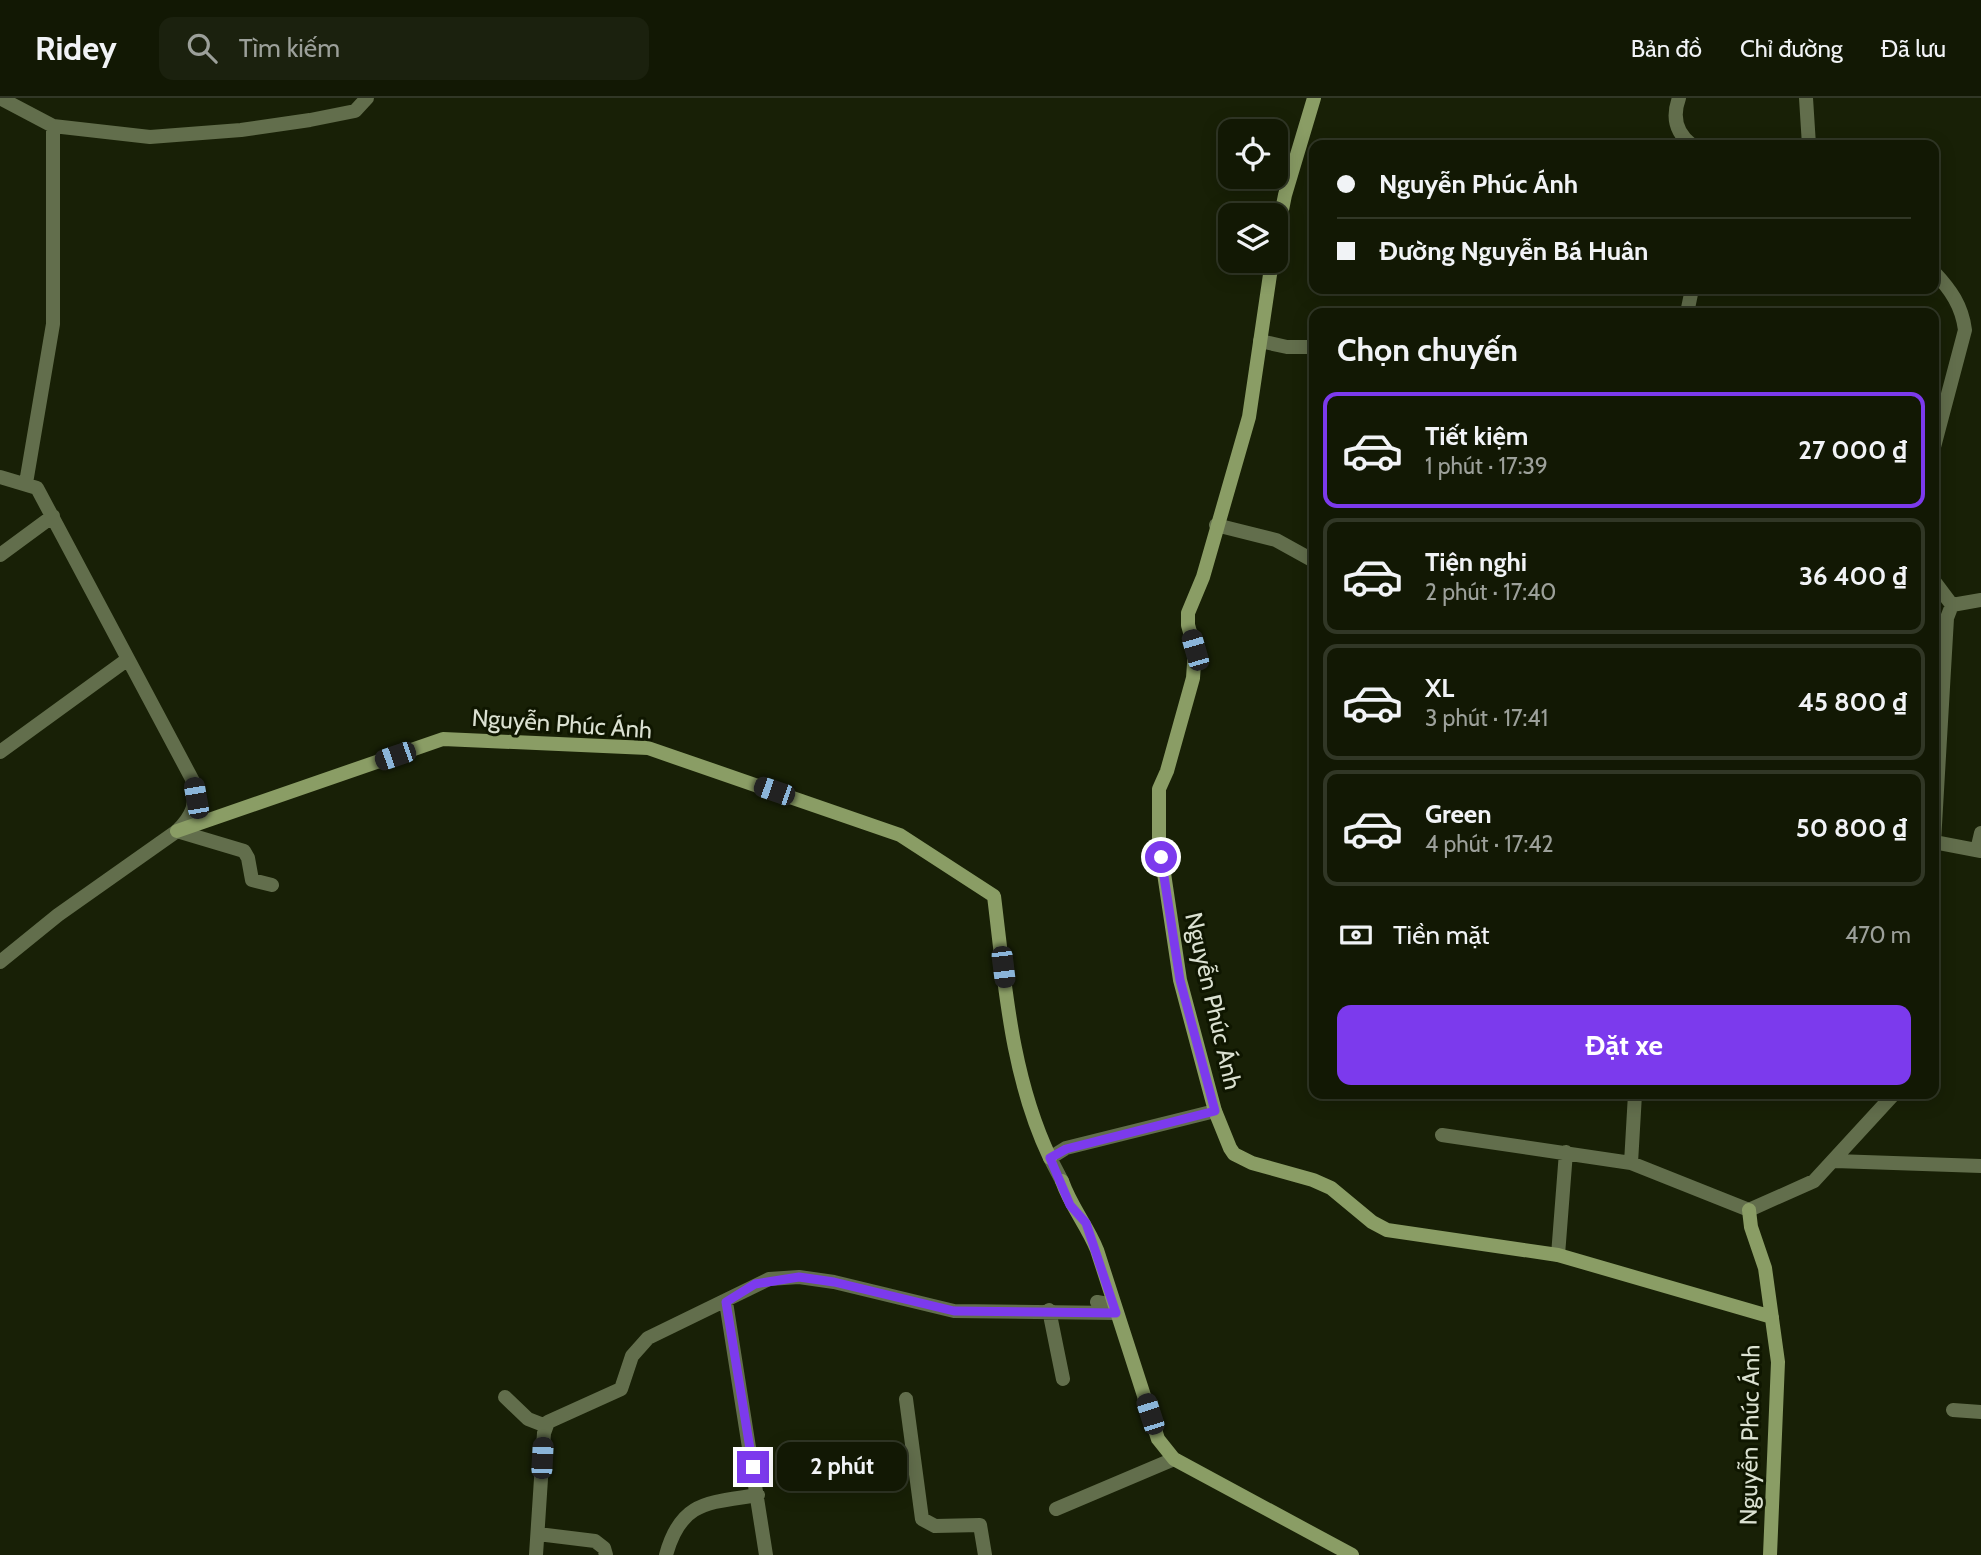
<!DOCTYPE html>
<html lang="vi">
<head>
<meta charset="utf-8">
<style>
  body { margin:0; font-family:Cabin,sans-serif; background:#1b210e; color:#f1f3f6; height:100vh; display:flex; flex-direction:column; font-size:26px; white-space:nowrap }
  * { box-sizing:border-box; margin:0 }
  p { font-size:23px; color:#9ca09a }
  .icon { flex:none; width:38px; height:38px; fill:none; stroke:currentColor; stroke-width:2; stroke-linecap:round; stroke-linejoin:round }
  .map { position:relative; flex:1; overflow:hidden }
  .drawer { position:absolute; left:1309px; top:210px; width:630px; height:791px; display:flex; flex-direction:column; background:#121804; border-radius:14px; box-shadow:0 4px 18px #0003,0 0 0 2px #313726 }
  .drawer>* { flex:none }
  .hud { position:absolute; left:1309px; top:42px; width:630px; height:154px; border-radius:14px; box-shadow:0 4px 18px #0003,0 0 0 2px #313726; display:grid; align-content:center; height:154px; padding:0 28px; background:#121804 }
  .fabs { position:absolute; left:1218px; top:21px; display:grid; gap:14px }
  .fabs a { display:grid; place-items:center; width:70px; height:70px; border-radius:14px; background:#121804; box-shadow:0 4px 18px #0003,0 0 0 2px #313726; font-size:35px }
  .end { position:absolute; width:32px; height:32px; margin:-16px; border:9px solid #7c3aed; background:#fff; box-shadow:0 0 0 4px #fff }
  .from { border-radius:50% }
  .bubble { position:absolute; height:49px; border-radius:14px; background:#121804; box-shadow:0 4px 18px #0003,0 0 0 2px #313726; font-size:23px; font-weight:700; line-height:49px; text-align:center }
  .car { position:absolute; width:21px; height:42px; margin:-21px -10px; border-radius:9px; box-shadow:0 0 5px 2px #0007; background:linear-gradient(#222 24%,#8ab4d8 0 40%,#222 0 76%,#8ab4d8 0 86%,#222 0) }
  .hud b { display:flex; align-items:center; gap:24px; height:66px; font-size:26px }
  .hud b+b { border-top:2px solid #313726 }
  .hud i { width:18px; height:18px; background:#f1f3f6 }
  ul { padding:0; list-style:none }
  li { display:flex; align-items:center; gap:21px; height:116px; margin:0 14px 10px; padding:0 14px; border:4px solid #313726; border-radius:14px }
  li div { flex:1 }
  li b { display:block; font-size:26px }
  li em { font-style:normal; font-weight:700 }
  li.selected { border-color:#7c3aed }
  li>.icon { width:63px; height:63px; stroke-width:1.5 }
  h2 { padding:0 28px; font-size:32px; line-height:84px }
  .pay { display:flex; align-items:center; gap:18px; height:77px; padding:0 28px; font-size:26px }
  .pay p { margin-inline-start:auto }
  .action { display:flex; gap:14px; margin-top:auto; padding:14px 28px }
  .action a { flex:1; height:80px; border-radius:14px; background:#7c3aed; color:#fff; font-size:28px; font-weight:700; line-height:80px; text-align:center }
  header { display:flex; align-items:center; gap:42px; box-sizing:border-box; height:98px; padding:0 35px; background:#121804; border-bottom:2px solid #313726 }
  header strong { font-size:33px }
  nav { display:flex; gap:38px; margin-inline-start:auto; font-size:24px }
  .search { width:490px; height:63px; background:#1b210e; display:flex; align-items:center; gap:18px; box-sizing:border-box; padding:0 24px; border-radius:14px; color:#9ca09a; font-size:26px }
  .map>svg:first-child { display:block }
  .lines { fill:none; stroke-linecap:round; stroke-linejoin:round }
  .street { stroke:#626e4c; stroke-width:14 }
  .secondary { stroke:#8a9d65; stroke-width:14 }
  .route { stroke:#7c3aed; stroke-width:9 }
  .labels { text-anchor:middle; stroke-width:6; stroke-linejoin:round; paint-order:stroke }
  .street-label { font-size:24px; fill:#dbe1d1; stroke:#0f1600 }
</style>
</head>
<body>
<header>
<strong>Ridey</strong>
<div class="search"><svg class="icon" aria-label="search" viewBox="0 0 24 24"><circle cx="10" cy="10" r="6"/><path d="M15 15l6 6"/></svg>Tìm kiếm</div>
<nav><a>Bản đồ</a><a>Chỉ đường</a><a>Đã lưu</a></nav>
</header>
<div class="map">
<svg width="1981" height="1457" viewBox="0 0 1981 1457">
  <rect width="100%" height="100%" fill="#182006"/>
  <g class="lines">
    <!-- street -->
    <path class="street" d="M0,0L53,28L150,39L241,32L310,22L355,13L367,0
      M1679,0C1672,19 1676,35 1692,47
      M1806,0L1809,47
      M1934,174C1951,192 1962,208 1965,232L1934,349
      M1687,215L1692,191
      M1260,243L1287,249H1314
      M0,379L37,390L193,683C197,706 193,717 177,733L58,817L0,864
      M26,385L53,226V28
      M1216,427L1276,442L1314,463
      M0,457L53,418
      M1934,483L1952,507
      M0,654L128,561
      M177,733L244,753L248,760L252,782L272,787
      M1934,744L1947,520L1952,507L1981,502
      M1934,744L1981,753
      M1977,752L1981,735
      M1442,1037L1631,1065L1749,1112L1814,1083L1894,996
      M1835,1063L1981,1068
      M1631,1065L1635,996
      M1062,1083L1050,1060L1066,1050L1215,1013
      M1558,1157L1566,1054
      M726,1204L766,1457
      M1049,1212L1063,1281
      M505,1299L528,1321L546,1328
      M906,1301L922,1421L935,1428L980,1427L985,1457
      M1953,1312L1981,1314
      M1056,1411L1174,1361
      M538,1436L595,1443L604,1450L606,1457
      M536,1457L544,1335L548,1324L621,1291L632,1258L648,1240L769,1181L799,1179L834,1184L954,1213L1116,1215L1097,1204L1108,1206L1116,1215
      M666,1457C681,1402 709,1405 758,1397"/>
    <!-- secondary -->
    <path class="secondary" d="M1276,142L1285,97L1314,0
      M1272,163L1249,319L1203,479L1188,515V527L1195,552L1193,580L1167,673L1159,691V742L1180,882L1215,1013L1230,1050L1234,1056L1252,1065L1313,1082L1331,1090L1372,1124L1387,1132L1558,1157L1772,1219
      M177,733L443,641L648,650L900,737L994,798C1005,887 1011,978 1050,1060
      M1062,1083C1071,1109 1087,1127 1097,1152L1158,1341L1174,1361L1352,1457
      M1749,1112L1751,1129L1765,1170L1778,1264L1770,1457"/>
  </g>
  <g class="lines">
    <!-- route -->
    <path class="route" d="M753,1369L726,1204L755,1186L799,1179L834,1184L954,1213L1116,1215L1086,1125L1070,1107L1050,1060L1066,1051L1215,1013L1180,882L1161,759"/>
  </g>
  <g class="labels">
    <!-- street labels -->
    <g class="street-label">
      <text transform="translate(562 626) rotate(4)" y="8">Nguyễn Phúc Ánh</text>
      <text transform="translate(1213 903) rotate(77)" y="8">Nguyễn Phúc Ánh</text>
      <text transform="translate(1750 1337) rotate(-89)" y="8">Nguyễn Phúc Ánh</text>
    </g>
  </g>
</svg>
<div class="fabs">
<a><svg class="icon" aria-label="locate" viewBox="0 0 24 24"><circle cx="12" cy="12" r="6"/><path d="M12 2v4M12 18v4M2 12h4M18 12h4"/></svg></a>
<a><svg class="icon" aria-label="layers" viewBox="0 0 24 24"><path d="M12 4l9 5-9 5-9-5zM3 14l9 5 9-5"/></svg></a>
</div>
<i class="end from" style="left:1161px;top:759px"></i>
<i class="end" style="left:753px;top:1369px"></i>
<div class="bubble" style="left:777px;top:1344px;width:130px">2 phút</div>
<i class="car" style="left:1195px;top:552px;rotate:344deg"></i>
<i class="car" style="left:395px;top:658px;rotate:251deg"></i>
<i class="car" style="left:774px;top:693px;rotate:289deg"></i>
<i class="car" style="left:196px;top:700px;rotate:350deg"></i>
<i class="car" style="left:1003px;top:869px;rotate:173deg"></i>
<i class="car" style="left:1150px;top:1316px;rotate:342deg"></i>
<i class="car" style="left:542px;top:1360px;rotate:3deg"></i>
<div class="hud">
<b><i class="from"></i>Nguyễn Phúc Ánh</b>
<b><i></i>Đường Nguyễn Bá Huân</b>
</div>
<section class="drawer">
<h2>Chọn chuyến</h2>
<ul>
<li class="selected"><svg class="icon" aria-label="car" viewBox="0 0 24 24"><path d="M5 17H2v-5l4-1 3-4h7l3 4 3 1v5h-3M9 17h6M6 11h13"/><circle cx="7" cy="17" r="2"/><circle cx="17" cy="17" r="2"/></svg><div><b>Tiết kiệm</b><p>1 phút · 17:39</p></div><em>27 000 ₫</em></li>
<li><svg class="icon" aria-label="car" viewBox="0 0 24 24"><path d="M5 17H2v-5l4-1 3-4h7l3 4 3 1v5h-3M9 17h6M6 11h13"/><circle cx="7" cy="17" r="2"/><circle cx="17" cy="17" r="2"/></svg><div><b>Tiện nghi</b><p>2 phút · 17:40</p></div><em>36 400 ₫</em></li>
<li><svg class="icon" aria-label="car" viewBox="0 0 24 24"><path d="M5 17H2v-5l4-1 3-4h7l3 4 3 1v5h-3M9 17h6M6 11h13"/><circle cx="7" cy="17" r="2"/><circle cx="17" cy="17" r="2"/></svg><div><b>XL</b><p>3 phút · 17:41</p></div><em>45 800 ₫</em></li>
<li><svg class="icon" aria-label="car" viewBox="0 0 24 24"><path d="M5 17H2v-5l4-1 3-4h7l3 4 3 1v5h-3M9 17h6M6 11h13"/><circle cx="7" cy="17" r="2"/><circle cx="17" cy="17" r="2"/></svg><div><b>Green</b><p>4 phút · 17:42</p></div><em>50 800 ₫</em></li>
</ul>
<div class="pay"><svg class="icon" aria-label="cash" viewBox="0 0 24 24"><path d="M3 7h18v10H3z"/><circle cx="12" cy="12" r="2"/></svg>Tiền mặt<p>470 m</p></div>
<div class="action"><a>Đặt xe</a></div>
</section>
</div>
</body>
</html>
